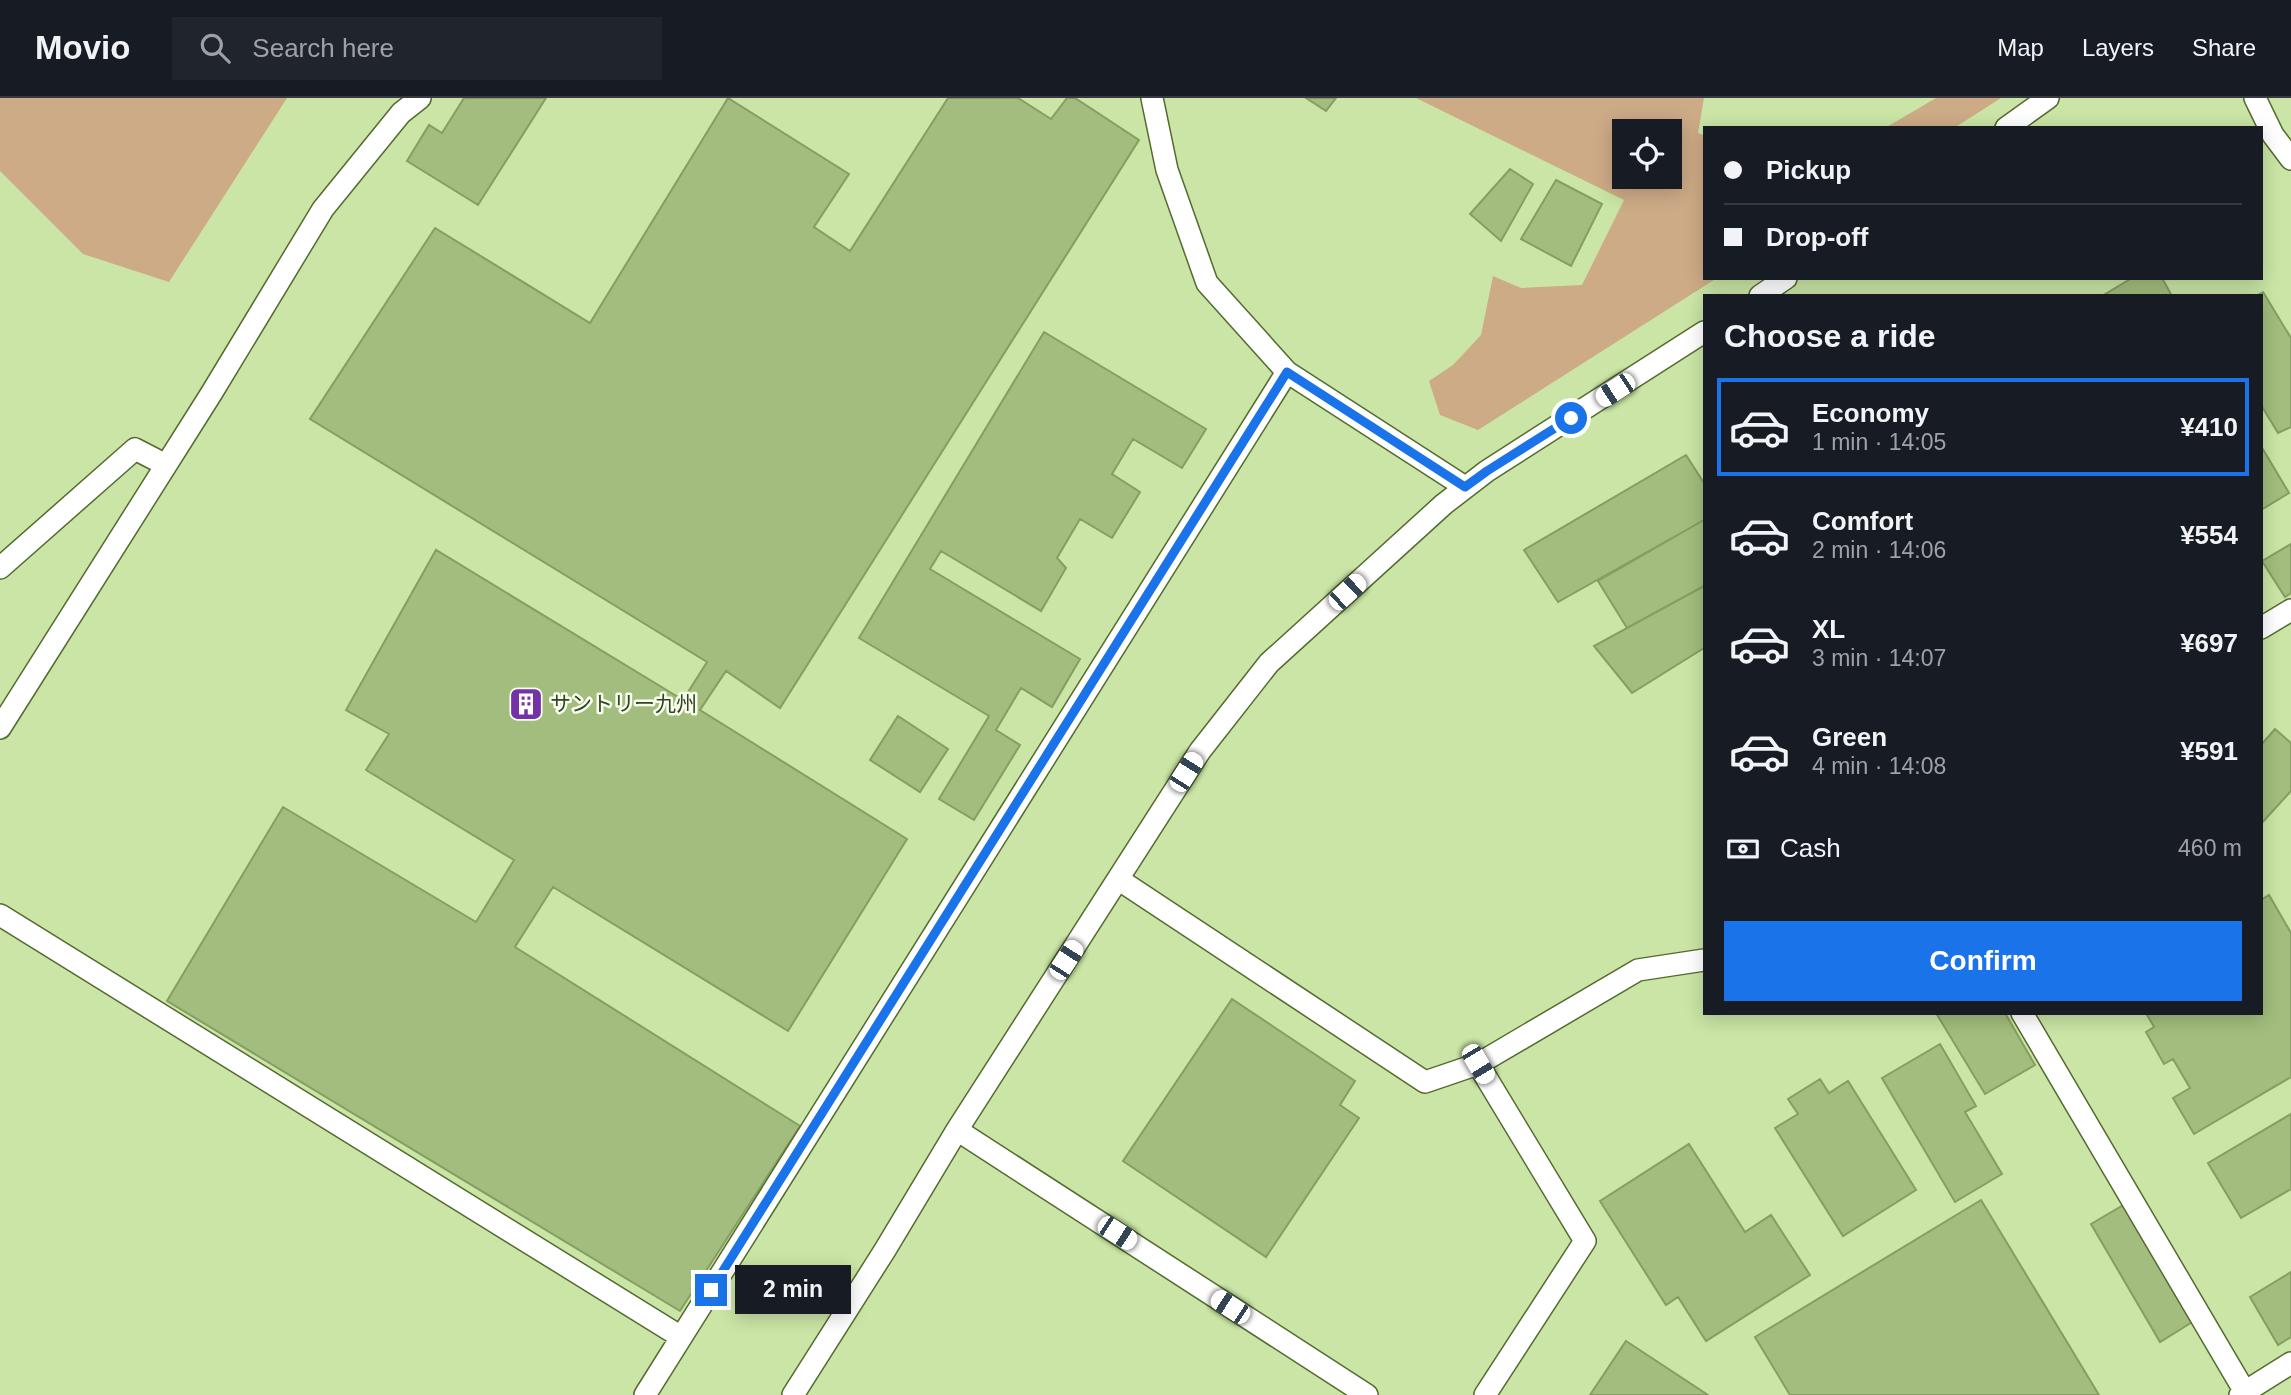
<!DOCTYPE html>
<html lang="en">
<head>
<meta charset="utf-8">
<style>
  body { margin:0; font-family:Helvetica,"Noto Sans JP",sans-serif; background:#20242c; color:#f1f3f6; height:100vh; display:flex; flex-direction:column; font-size:26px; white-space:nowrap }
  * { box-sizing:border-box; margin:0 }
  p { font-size:23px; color:#9ea1a6 }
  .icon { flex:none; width:38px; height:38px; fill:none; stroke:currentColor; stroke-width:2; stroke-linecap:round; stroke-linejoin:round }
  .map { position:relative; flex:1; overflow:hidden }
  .panel { position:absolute; left:1703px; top:196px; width:560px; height:721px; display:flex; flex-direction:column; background:#171b24; border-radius:0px; box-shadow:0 4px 18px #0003 }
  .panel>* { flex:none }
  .banner { position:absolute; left:1703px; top:28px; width:560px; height:154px; border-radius:0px; box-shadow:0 4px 18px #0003; display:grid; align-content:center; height:154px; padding:0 21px; background:#171b24 }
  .controls { position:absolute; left:1612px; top:21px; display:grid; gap:14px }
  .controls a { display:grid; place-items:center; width:70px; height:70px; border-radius:0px; background:#171b24; box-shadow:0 4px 18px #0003; font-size:35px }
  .end { position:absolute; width:32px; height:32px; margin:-16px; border:9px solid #1a73e8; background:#fff; box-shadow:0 0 0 4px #fff }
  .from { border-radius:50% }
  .bubble { position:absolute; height:49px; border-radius:0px; background:#171b24; box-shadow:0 4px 18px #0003; font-size:23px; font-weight:800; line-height:49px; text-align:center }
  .car { position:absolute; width:21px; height:42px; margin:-21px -10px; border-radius:9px; box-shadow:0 0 5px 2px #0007; background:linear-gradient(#fff 24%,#345 0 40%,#fff 0 76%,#345 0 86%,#fff 0) }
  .banner b { display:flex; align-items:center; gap:24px; height:66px; font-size:26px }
  .banner b+b { border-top:2px solid #363941 }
  .banner i { width:18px; height:18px; background:#f1f3f6 }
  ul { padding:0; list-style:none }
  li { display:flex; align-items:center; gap:21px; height:98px; margin:0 14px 10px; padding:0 7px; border:4px solid transparent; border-radius:0px }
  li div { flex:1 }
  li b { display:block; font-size:26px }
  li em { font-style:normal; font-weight:800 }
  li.current { border-color:#1a73e8 }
  li>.icon { width:63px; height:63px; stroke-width:1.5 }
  h2 { padding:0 21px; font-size:32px; line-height:84px }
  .pay { display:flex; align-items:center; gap:18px; height:77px; padding:0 21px; font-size:26px }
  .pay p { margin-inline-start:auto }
  .cta { display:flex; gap:14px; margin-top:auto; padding:14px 21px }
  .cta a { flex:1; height:80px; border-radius:0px; background:#1a73e8; color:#fff; font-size:28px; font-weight:800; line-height:80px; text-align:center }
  header { display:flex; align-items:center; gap:42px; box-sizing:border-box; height:98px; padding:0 35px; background:#171b24; border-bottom:2px solid #363941 }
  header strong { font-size:33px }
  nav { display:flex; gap:38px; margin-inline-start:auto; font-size:24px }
  .search { width:490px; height:63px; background:#20242c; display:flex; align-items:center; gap:18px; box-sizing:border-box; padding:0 24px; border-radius:0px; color:#9ea1a6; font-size:26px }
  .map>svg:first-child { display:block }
  .green { fill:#ceab87; fill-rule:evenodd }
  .building { fill:#a2bd7d; stroke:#859e61; stroke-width:2 }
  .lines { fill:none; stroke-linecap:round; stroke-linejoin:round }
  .minor-casing { stroke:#546b30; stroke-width:24 }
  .minor { stroke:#fff; stroke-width:21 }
  .route { stroke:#1a73e8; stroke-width:9 }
  .labels { text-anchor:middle; stroke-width:5; stroke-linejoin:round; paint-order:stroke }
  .poi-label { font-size:21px; fill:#364127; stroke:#f6ffec; text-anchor:start }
</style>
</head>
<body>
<header>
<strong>Movio</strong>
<div class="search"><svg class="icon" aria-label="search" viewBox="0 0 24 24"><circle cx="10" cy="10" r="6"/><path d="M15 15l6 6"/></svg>Search here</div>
<nav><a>Map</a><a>Layers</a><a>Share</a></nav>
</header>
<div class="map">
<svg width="2291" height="1297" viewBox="0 0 2291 1297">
  <rect width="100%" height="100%" fill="#cae5a5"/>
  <!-- green -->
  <path class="green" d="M0,0H287L169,184L83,156L0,73Z
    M1416,0H1704L1698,35L1704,37V180H1717L1478,332L1440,317L1429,283L1453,267L1481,237L1493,178L1521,190L1582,187L1624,102ZM1670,33V79H1624V33Z
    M1936,0H2001L1954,30H1885Z"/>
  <!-- building -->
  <path class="building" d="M464,0H546L478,107L407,63L429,27L442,35Z
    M728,0L849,76L814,129L850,153L948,0H1018L1051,21L1067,0H1075L1139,42L780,610L726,573L700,612L907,741L788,933L553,789L515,849L800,1028L680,1213L167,903L283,709L476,824L514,762L366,672L389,636L346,612L436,452L683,602L707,564L310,321L435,130L590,225Z
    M1306,0H1336L1326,13Z
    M1510,71L1533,86L1501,143L1470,116Z
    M1556,82L1602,106L1571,168L1521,141Z
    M2132,180H2162L2172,198H2102Z
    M2263,194L2291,240V329L2278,335L2261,307V198H2256Z
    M1044,234L1206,331L1182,370L1133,341L1112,376L1140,394L1112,440L1080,421L1057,460L1066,470L1041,513L941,453L930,471L1080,561L1052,609L1021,590L996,632L1020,647L974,722L939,701L989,618L859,540Z
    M2261,348L2289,395L2261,412Z
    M1686,357L1704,385V422L1558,504L1524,452Z
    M1704,422V488L1627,530L1598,483Z
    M2291,446V495L2285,499L2262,463Z
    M1704,488V550L1632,595L1594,548Z
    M898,618L948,651L920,694L870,662Z
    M2275,631L2291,645V693L2261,726V647Z
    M2269,797L2291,835V979L2194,1036L2173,1000L2190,990L2173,961L2164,966L2146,934L2154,929L2146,915H2261V802Z
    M1232,901L1355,983L1340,1007L1359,1020L1266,1159L1123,1063Z
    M1936,915H2005L2035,967L1985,996Z
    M1940,946L1976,1008L1965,1014L2002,1076L1955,1104L1882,980Z
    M1820,981L1829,995L1848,983L1916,1092L1843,1138L1775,1030L1798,1016L1788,1001Z
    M2291,1016V1091L2241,1120L2208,1065Z
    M1689,1046L1745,1134L1771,1117L1810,1177L1706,1243L1678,1199L1666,1207L1600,1103Z
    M1981,1102L2099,1297H1790L1755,1239Z
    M2125,1106L2194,1223L2160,1244L2091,1126Z
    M2291,1174V1239L2278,1247L2250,1199Z
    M1626,1243L1708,1297H1590Z"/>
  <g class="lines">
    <!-- minor casing -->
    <g class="minor-casing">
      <path id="minor" d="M1152,0L1167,72L1207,185L1287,274L1465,389
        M2255,0L2273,37L2291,61
        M2006,30L2048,0
        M1760,198L1786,180
        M0,470L135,351L166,367
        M2261,530L2291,512
        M0,630L211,296L323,111L401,15L420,0
        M1118,781L1425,984L1478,966L1638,872L1704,862
        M0,817L681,1239
        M2022,915L2245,1294
        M1478,966L1585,1143L1485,1297
        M957,1032L1367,1297
        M645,1297L1287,274
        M793,1297L885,1152L957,1032L1200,653L1269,565L1444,406L1487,373L1704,234
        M2240,1297L2291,1265"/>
    </g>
    <!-- minor -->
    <use href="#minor" class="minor"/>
  </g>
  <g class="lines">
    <!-- route -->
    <path class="route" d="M711,1192L1287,274L1465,389L1487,373L1571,320"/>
  </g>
  <!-- icons -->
  <defs>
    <g id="building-square" transform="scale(1.75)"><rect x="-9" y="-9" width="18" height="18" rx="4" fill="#7532a7" stroke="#f6ffec"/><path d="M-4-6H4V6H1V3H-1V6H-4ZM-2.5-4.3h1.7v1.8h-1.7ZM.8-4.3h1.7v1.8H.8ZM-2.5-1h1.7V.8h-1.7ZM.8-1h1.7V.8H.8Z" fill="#fff"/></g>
  </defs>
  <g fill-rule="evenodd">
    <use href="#building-square" x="526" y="606"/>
  </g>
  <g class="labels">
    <!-- poi labels -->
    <g class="poi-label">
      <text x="550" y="613">サントリー九州</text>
    </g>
  </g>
</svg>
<div class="controls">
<a><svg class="icon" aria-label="locate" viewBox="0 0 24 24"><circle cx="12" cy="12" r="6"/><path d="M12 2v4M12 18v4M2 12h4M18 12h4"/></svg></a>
</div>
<i class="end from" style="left:1571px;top:320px"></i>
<i class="end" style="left:711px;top:1192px"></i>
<div class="bubble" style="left:735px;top:1167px;width:116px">2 min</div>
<i class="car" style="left:1615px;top:292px;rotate:237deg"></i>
<i class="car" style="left:1347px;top:494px;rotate:47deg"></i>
<i class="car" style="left:1186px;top:674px;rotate:32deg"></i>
<i class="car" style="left:1066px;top:862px;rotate:33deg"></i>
<i class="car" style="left:1478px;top:966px;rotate:149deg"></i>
<i class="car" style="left:1117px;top:1135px;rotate:123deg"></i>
<i class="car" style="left:1230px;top:1209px;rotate:303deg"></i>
<div class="banner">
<b><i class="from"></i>Pickup</b>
<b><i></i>Drop-off</b>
</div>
<section class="panel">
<h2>Choose a ride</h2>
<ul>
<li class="current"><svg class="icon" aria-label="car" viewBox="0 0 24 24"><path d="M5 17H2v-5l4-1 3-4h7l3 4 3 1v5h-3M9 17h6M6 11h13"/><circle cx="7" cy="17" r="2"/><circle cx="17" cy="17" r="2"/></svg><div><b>Economy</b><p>1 min · 14:05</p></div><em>¥410</em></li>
<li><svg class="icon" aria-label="car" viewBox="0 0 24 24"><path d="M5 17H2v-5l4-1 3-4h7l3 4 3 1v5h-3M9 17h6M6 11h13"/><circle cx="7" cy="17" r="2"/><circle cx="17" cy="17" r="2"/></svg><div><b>Comfort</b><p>2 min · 14:06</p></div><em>¥554</em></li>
<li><svg class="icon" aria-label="car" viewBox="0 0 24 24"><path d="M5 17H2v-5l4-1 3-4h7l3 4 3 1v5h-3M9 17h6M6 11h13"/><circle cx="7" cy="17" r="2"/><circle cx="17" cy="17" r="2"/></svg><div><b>XL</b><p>3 min · 14:07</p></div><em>¥697</em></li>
<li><svg class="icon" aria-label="car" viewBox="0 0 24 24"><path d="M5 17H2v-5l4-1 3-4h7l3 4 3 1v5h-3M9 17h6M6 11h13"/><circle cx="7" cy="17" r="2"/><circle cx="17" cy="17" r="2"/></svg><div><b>Green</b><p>4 min · 14:08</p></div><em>¥591</em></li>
</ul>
<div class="pay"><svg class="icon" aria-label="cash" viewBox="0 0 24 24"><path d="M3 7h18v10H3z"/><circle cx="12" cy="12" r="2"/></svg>Cash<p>460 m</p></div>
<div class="cta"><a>Confirm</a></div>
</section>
</div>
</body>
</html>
